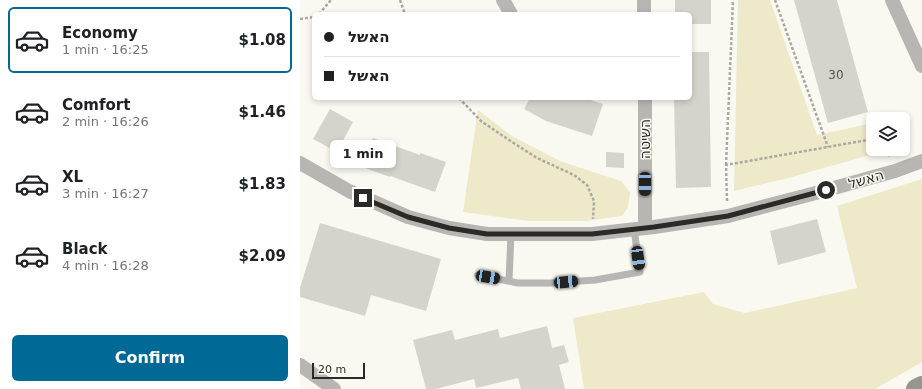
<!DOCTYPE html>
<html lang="en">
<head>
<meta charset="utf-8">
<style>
  body { margin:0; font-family:"DejaVu Sans",Heebo,sans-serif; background:#f2f2f2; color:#202124; height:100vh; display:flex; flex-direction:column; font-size:15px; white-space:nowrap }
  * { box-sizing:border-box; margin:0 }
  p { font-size:13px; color:#757577 }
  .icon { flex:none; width:22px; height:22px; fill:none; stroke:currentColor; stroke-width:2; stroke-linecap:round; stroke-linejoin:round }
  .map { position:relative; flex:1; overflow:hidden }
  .panel { display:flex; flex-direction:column; background:#fff; width:300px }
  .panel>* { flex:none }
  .top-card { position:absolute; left:12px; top:12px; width:380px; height:88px; border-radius:6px; box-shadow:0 2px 6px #0003; display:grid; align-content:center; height:88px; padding:0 12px; background:#fff }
  .fabs { position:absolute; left:566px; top:112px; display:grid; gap:8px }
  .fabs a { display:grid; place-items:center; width:44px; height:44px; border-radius:6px; background:#fff; box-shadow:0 2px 6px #0003; font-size:20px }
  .scale { position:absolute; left:12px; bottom:10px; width:53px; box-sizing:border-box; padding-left:4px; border:2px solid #2a2a27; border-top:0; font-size:11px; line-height:14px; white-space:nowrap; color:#2a2a27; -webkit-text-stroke:3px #faf9f1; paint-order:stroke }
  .end { position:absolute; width:18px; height:18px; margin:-9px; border:5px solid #2a2a27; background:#fff; box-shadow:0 0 0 2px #fff }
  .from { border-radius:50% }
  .bubble { position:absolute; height:28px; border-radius:6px; background:#fff; box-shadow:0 2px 6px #0003; font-size:13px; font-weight:800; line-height:28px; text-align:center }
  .car { position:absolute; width:12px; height:24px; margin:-12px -6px; border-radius:5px; box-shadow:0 0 3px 1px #0007; background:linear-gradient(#222 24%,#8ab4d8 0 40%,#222 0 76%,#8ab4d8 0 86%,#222 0) }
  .top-card b { display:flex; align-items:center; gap:14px; height:38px; font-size:15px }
  .top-card b+b { border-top:1px solid #e0e0e0 }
  .top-card i { width:10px; height:10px; background:#202124 }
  ul { padding:7px 0 0; list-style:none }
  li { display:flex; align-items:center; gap:12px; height:66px; margin:0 8px 6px; padding:0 4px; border:2px solid transparent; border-radius:6px }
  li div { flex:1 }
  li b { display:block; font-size:15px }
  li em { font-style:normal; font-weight:800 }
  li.current { border-color:#006996 }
  li>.icon { width:36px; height:36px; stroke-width:1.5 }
  .cta { display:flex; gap:8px; margin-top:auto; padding:8px 12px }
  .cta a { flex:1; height:46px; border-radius:6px; background:#006996; color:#fff; font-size:16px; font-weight:800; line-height:46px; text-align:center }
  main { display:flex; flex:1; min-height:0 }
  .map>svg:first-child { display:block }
  .green { fill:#eee9c9 }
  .building { fill:#d5d4cc }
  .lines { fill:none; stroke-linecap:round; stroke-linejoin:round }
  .path { stroke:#a9a9a3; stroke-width:2.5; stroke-dasharray:3 2; stroke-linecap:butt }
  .lane { stroke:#b7b6b2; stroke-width:7 }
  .street { stroke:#b7b6b2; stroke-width:14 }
  .secondary { stroke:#969690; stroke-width:20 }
  .route { stroke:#2a2a27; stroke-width:5 }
  .labels { text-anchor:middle; stroke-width:3; stroke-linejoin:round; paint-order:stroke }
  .number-label { font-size:12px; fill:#555450 }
  .street-label { font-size:14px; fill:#2a2a27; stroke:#faf9f1 }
</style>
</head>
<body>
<main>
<section class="panel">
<ul>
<li class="current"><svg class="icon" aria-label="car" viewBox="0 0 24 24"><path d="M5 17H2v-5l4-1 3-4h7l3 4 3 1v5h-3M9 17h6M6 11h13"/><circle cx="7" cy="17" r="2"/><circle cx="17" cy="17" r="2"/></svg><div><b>Economy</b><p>1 min · 16:25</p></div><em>$1.08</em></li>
<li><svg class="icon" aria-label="car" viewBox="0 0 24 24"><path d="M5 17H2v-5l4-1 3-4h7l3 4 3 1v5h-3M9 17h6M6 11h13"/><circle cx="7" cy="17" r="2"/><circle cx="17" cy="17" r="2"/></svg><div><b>Comfort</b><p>2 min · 16:26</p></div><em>$1.46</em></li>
<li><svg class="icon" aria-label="car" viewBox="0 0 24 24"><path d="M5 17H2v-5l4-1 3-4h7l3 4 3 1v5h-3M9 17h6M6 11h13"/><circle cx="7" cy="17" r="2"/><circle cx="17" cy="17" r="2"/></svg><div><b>XL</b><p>3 min · 16:27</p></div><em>$1.83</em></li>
<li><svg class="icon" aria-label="car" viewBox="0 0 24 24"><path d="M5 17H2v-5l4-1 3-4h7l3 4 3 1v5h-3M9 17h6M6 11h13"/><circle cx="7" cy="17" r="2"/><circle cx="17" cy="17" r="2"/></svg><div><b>Black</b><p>4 min · 16:28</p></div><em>$2.09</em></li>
</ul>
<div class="cta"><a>Confirm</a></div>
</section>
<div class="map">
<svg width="622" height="389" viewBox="0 0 622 389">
  <rect width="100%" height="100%" fill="#faf9f1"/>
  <!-- green -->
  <path class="green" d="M438,0H470L517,135L573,123V149H591L492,177L434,191Z
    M178,110L212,136L260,161L321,181L330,192L328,207L322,216L285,221H229L163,212Z
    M622,179V362L575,389H284L273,318L404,292L413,304L445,313L557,288L537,206Z"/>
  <!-- building -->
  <path class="building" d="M375,0H411V24H390V14H375Z
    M494,0H537L568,112L528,123Z
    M390,52H409L411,187L376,188L374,98H390Z
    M230,98H284L303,104L292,136L246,121L224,109Z
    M30,109L53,122L37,152L13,139Z
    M73,138L120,155V153L146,162L135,192L90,176V177L62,167Z
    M306,152L324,153V168L306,167Z
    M517,219L526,252L478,265L470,231Z
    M20,223L141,259L126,311L71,295L65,316L0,297V288Z
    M247,326L252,348L264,345L269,362L259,365L265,389H221L218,378L176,388L174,379L136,389H126L113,340L152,330L155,340L198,329L200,338Z"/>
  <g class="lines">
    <!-- path -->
    <path class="path" d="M100,0L105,14
      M475,0L528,147
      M19,14L31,0
      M0,19L14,17
      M159,98L181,121L212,142L237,158L274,175L287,185L294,201L293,219
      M586,149L590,157
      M426,165L433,0
      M427,201L426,165L573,139"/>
    <!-- lane -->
    <path class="lane" d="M178,275L218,283H251L295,280L340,272L334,229
      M209,281L211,234"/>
    <!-- street -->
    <path class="street" d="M203,0L211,14
      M344,0V14
      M592,0L622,66
      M345,98V228
      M0,163L49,191L108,217L149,228L187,234H292L354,227L428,216L512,194L595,171L622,161
      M0,365L34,389"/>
    <!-- secondary -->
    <path class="secondary" d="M616,389L622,386"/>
  </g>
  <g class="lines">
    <!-- route -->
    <path class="route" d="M63,198L108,217L149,228L187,234H292L354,227L428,216L526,190"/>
  </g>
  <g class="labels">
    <!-- number labels -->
    <g class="number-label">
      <text x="536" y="79">30</text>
    </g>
    <!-- street labels -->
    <g class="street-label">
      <text transform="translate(345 139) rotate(-90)" y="5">השיטה</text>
      <text transform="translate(566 179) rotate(-16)" y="5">האשל</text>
    </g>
  </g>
</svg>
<div class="fabs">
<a><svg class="icon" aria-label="layers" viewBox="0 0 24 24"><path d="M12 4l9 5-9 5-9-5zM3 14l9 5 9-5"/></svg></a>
</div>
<div class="scale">20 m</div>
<i class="end from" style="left:526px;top:190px"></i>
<i class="end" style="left:63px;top:198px"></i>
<div class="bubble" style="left:30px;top:140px;width:66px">1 min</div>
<i class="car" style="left:345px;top:184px;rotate:180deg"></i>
<i class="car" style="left:338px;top:258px;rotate:172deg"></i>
<i class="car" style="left:188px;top:277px;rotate:100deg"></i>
<i class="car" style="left:266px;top:282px;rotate:85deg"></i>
<div class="top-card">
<b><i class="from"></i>האשל</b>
<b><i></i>האשל</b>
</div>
</div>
</main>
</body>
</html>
